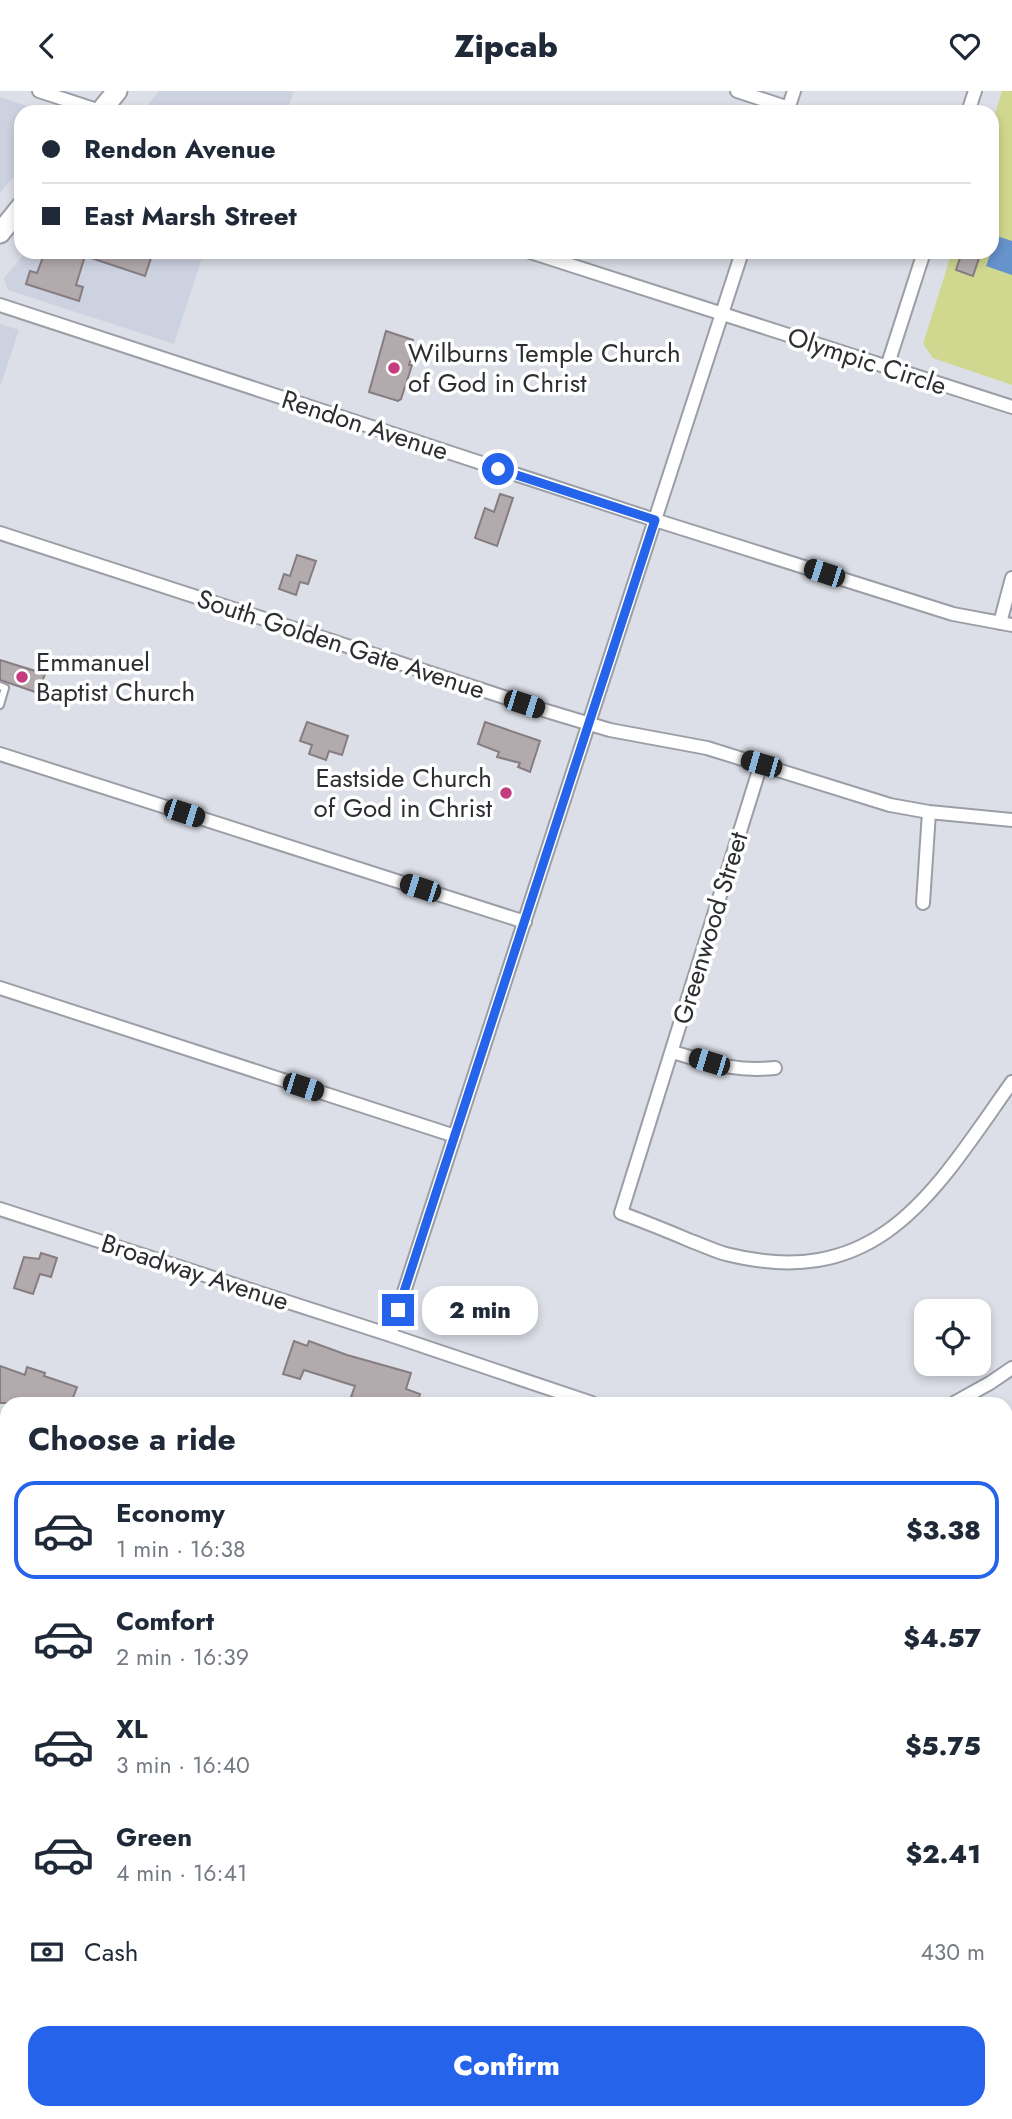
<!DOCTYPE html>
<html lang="en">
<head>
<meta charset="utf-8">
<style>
  body { margin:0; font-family:Jost,sans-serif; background:#f6f6f7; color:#1f2937; height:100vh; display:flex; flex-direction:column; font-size:26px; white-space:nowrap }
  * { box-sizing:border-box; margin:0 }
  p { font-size:23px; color:#747a83 }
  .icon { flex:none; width:38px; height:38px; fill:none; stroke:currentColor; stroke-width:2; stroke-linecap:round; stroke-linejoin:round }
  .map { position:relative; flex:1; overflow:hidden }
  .drawer { position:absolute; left:0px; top:1306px; width:1013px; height:723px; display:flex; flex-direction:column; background:#fff; border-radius:21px 21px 0 0; box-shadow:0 4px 10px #0003 }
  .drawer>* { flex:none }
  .top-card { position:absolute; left:14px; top:14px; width:985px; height:154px; border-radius:21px; box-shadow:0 4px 10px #0003; display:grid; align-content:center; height:154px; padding:0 28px; background:#fff }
  .controls { position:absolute; left:914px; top:1208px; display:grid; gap:14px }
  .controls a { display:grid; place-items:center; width:77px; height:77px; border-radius:14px; background:#fff; box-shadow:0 4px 10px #0003; font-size:35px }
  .end { position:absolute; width:32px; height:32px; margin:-16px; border:9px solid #2563eb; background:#fff; box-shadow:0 0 0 4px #fff }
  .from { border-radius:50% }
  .bubble { position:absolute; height:49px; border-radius:21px; background:#fff; box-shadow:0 4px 10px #0003; font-size:23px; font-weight:800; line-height:49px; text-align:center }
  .car { position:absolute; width:21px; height:42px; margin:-21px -10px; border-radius:9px; box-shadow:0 0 5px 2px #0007; background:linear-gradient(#222 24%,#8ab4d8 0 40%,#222 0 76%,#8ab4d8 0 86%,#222 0) }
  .top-card b { display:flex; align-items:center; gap:24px; height:66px; font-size:26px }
  .top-card b+b { border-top:2px solid #e0e1e3 }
  .top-card i { width:18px; height:18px; background:#1f2937 }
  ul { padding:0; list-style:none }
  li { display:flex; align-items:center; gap:21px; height:98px; margin:0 14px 10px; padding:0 14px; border:4px solid transparent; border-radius:21px }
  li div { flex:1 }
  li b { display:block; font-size:26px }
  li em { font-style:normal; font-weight:800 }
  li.active { border-color:#2563eb }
  li>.icon { width:63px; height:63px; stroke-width:1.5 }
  h2 { padding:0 28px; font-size:32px; line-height:84px }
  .pay { display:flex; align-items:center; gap:18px; height:77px; padding:0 28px; font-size:26px }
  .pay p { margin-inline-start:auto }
  .primary-button { display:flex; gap:14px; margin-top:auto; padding:14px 28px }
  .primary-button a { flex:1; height:80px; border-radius:21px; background:#2563eb; color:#fff; font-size:28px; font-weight:800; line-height:80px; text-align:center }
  header { display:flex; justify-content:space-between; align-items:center; height:91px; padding:0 28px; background:#fff; font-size:32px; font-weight:800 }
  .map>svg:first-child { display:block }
  .built { fill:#cdd2e1 }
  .green { fill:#d0d78e }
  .water { fill:#6693cc }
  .building { fill:#b3aaad; stroke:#857d80; stroke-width:2 }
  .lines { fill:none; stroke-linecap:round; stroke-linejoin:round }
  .service-casing { stroke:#9b9ea6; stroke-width:10 }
  .minor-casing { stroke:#9b9ea6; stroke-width:16 }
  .secondary-casing { stroke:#9b9ea6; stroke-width:23 }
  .motorway-casing { stroke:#bcbcbd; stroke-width:28 }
  .service { stroke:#fff; stroke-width:6 }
  .minor { stroke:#fff; stroke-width:12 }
  .secondary { stroke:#fff; stroke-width:19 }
  .motorway { stroke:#f4ad7a; stroke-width:24 }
  .route { stroke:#2563eb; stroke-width:9 }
  .poi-dot { fill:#c43e7f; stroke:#fff; stroke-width:2.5 }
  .labels { text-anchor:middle; stroke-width:7; stroke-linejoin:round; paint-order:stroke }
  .poi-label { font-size:26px; fill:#2d2e31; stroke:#fff; text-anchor:start }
  .street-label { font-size:26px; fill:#2d2e31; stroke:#fff }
</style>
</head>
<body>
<header><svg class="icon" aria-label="back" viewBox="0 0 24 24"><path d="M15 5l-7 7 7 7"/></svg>Zipcab<svg class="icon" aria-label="heart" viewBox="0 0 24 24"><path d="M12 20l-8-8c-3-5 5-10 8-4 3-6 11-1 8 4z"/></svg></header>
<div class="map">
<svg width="1012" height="2028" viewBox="0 0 1012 2028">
  <rect width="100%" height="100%" fill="#dcdfe7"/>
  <!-- built -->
  <path class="built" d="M159,0H294L287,21H162L146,16Z
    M0,6L45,21H21V77L0,102Z
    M26,161H204L174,253L8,199L4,187Z
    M0,233L19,239L0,296Z"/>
  <!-- green -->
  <path class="green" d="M1002,0H1012V294L933,267L923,253L952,161H992V32Z"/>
  <!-- water -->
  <path class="water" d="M997,145L1012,150V184L986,175Z"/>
  <!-- building -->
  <path class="building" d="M45,161H153L145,185L85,165L76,194L83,196L79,210L26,193L30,180L37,182Z
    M962,161H981L973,185L956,179Z
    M386,240L413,249L411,255L415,256L409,274H412L401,308L398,310L369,301Z
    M500,403L513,407L497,455L475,447L485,417L494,421Z
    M297,464L316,470L308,493L300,491L296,504L279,498L284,483L290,485Z
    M0,569L45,583L38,602L0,589Z
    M307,631L348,645L342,664L329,660L326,669L309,663L312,654L300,650Z
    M485,631L540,650L530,681L518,676L520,672L497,666L499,661L478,653Z
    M41,1162L57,1167L51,1186L40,1183L33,1203L14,1197L24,1166L39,1168Z
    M294,1250L307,1255L309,1250L347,1264L411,1282L406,1298L420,1303L417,1312H369L351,1306L355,1295L304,1279L300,1288L283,1283Z
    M0,1275L25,1284L27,1276L45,1282L44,1285L77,1296L71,1312H0Z"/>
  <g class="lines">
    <!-- service casing -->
    <g class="service-casing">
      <path id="service" d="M0,595L5,597L0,614"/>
    </g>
    <!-- minor casing -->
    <g class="minor-casing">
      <path id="minor" d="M39,0L103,21
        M737,0L789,17
        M787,21L794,0
        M968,21L975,0
        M530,161L1012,316
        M0,214L655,429L953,523L1012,534
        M887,276L924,161
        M0,442L550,621L610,639L707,657L890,714L929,721L1012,729
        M1000,532L1012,487
        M0,663L525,831
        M761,673L621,1122C645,1131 668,1140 691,1150C703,1154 714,1160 726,1163C880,1202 935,1099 1012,991
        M923,812L929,721
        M0,897L455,1045
        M672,961C711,972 735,981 775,977
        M0,1118L390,1244L592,1312
        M390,1244L742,161
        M954,1312L990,1292L1012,1277
        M0,1350L7,1352
        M0,1804L7,1807
        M671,2021L692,2028"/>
    </g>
    <!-- secondary casing -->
    <g class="secondary-casing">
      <path id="secondary" d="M100,21L117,0
        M0,142L21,116"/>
    </g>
    <!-- motorway casing -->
    <g class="motorway-casing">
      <path id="motorway" d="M1006,1468L1012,1460
        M0,1493L7,1496
        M0,1541L7,1544
        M0,1573L7,1577
        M1006,1613L1012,1585
        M1006,1738L1012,1769
        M1006,1829L1012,1824
        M1006,1864L1012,1866
        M1006,1908L1012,1910
        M1006,2011L1012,2014"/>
    </g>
    <!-- service -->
    <use href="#service" class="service"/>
    <!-- minor -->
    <use href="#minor" class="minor"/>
    <!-- secondary -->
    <use href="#secondary" class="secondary"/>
    <!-- motorway -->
    <use href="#motorway" class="motorway"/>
  </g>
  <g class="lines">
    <!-- route -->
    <path class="route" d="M398,1219L655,429L498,378"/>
  </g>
  <!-- markers -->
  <g class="poi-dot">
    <circle cx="394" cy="277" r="7"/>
    <circle cx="22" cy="586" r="7"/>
    <circle cx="506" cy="702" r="7"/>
  </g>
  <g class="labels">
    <!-- poi labels -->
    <g class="poi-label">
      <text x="408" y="271">Wilburns Temple Church<tspan x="408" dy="30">of God in Christ</tspan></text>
      <text x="36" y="580">Emmanuel<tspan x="36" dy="30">Baptist Church</tspan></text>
      <text x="492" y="696" text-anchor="end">Eastside Church<tspan x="492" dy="30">of God in Christ</tspan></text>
    </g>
    <!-- street labels -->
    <g class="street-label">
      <text transform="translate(867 270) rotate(18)" y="9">Olympic Circle</text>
      <text transform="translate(365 334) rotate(18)" y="9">Rendon Avenue</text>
      <text transform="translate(341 553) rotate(18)" y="9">South Golden Gate Avenue</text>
      <text transform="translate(710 837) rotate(-73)" y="9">Greenwood Street</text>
      <text transform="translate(195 1181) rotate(18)" y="9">Broadway Avenue</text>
    </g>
  </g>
</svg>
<div class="controls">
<a><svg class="icon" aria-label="locate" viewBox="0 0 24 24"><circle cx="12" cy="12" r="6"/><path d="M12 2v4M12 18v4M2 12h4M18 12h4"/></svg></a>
</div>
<i class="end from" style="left:498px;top:378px"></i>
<i class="end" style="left:398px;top:1219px"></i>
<div class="bubble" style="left:422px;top:1195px;width:116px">2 min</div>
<i class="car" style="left:824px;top:482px;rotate:288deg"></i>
<i class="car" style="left:524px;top:613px;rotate:108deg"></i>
<i class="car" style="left:761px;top:673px;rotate:286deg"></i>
<i class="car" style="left:184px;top:722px;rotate:108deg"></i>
<i class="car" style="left:420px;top:797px;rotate:288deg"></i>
<i class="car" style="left:709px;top:971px;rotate:287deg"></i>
<i class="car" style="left:303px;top:996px;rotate:108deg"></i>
<div class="top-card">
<b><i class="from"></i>Rendon Avenue</b>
<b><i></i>East Marsh Street</b>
</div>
<section class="drawer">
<h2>Choose a ride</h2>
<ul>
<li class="active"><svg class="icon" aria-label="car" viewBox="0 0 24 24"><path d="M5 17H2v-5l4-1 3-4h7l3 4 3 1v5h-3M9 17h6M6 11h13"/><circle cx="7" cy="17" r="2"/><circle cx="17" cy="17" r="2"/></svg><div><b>Economy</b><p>1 min · 16:38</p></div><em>$3.38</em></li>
<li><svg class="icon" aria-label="car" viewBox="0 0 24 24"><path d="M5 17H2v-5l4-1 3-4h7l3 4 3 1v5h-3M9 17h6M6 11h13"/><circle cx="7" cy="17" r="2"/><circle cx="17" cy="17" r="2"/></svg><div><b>Comfort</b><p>2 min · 16:39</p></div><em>$4.57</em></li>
<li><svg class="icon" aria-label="car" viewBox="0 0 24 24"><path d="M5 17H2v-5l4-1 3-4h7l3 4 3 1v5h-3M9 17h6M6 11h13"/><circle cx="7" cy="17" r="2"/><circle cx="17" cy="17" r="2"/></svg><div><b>XL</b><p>3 min · 16:40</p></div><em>$5.75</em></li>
<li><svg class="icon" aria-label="car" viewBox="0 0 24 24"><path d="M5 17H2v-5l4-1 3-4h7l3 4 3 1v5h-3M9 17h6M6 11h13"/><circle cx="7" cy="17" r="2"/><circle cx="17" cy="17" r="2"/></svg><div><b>Green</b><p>4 min · 16:41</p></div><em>$2.41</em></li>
</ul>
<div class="pay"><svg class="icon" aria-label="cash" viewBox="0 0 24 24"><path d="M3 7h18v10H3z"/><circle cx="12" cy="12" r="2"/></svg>Cash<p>430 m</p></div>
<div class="primary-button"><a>Confirm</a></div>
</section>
</div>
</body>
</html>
